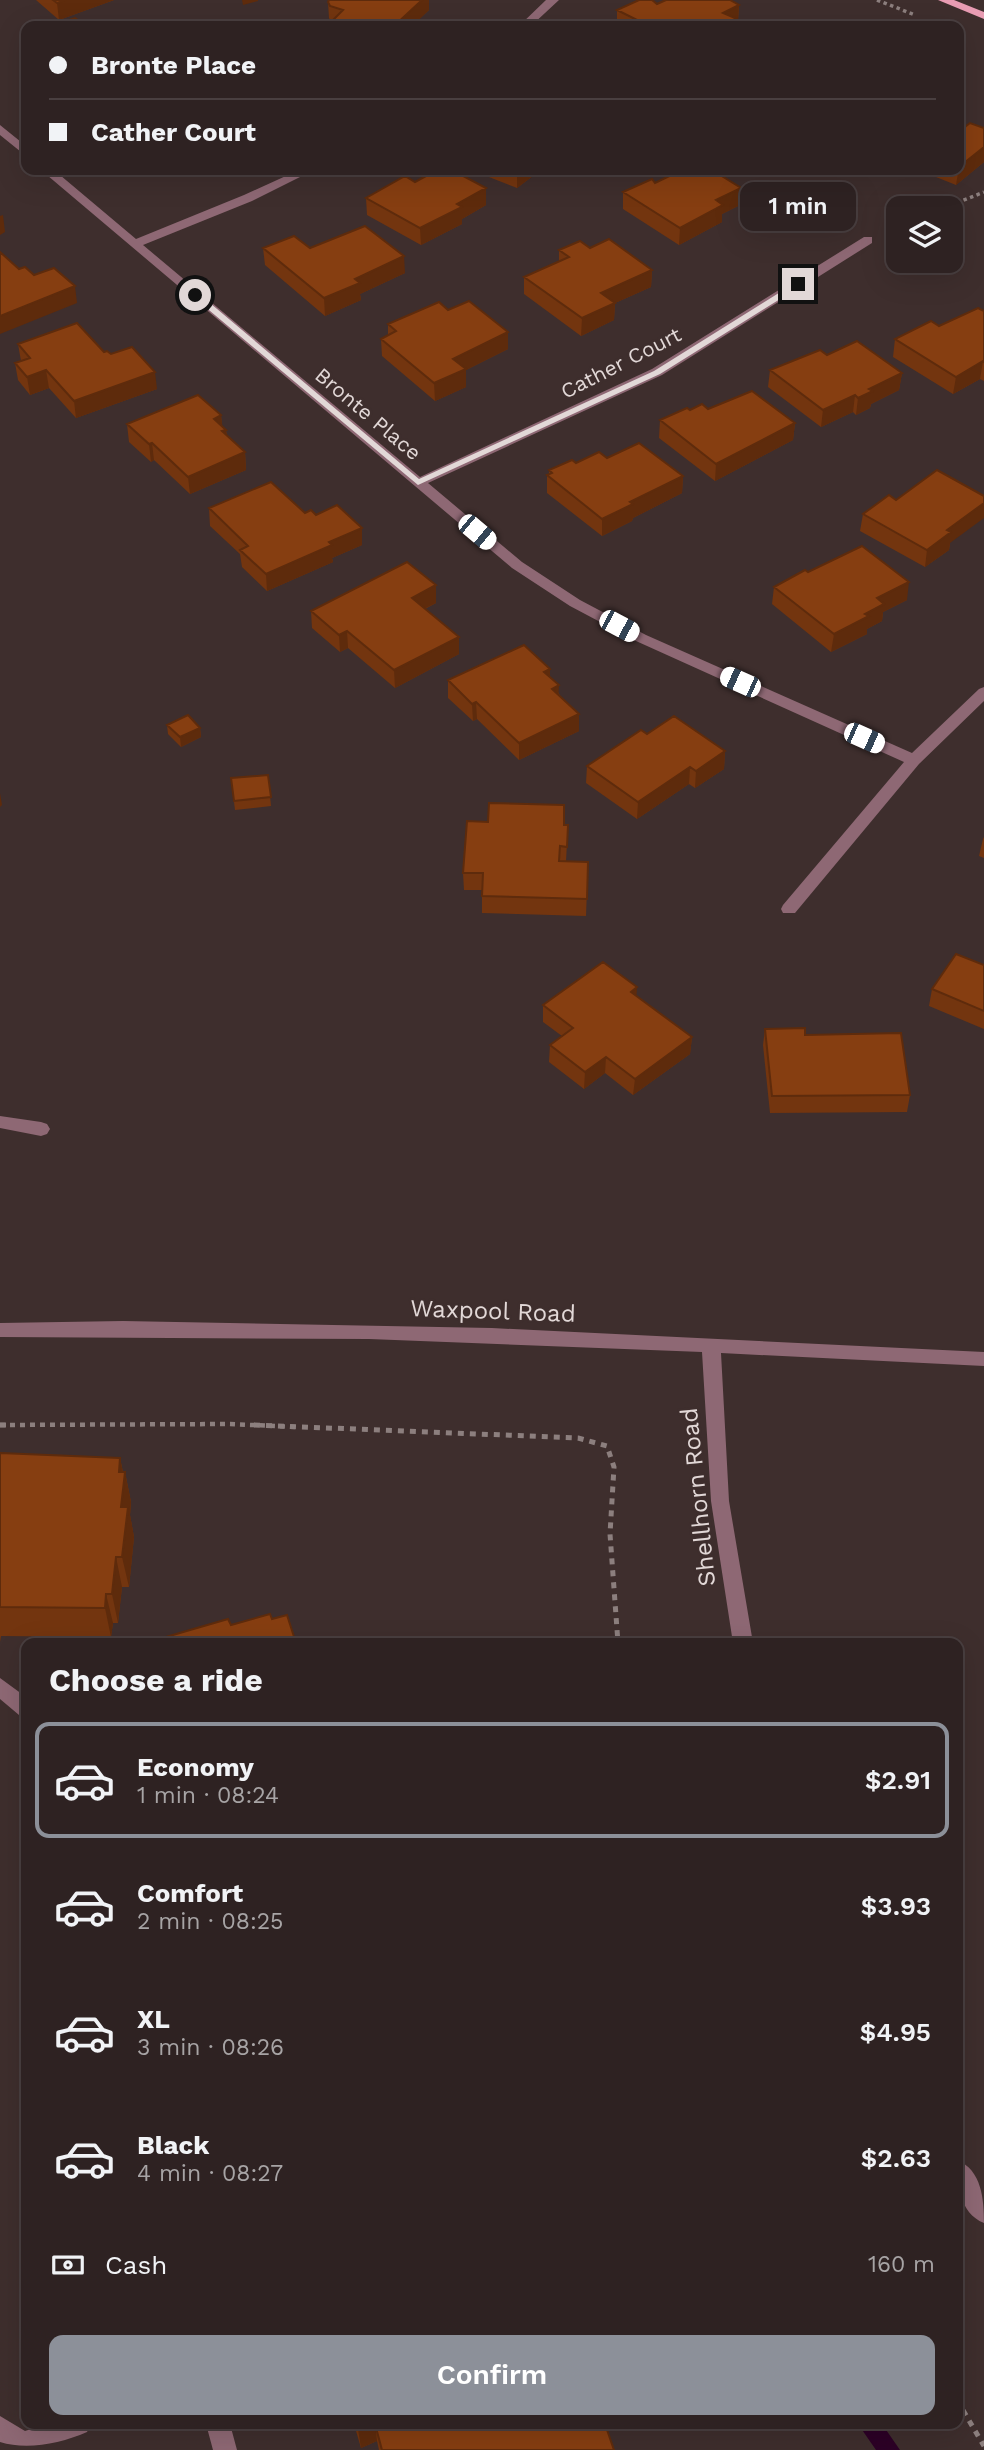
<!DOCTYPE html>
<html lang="en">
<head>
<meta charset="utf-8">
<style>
  body { margin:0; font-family:"Work Sans",sans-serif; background:#3a2f2f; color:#f1f3f6; height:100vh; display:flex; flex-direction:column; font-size:26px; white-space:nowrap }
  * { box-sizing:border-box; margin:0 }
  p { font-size:23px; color:#a7a4a5 }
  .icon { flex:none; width:38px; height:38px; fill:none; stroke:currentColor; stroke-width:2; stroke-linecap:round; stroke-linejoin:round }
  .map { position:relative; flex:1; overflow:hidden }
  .panel { position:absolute; left:21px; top:1638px; width:942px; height:791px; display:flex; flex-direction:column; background:#2e2222; border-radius:14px; box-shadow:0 7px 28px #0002,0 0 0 2px #493f40 }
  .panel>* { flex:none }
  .top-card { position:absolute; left:21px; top:21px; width:943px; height:154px; border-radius:14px; box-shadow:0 7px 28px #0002,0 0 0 2px #493f40; display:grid; align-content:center; height:154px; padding:0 28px; background:#2e2222 }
  .buttons { position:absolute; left:886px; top:196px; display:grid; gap:14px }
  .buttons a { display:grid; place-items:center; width:77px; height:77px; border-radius:14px; background:#2e2222; box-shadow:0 7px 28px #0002,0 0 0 2px #493f40; font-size:35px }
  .end { position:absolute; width:32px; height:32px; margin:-16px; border:9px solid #e2d8d7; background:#111; box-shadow:0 0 0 4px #111 }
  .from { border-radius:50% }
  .bubble { position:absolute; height:49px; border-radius:14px; background:#2e2222; box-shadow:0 7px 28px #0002,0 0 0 2px #493f40; font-size:23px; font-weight:600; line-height:49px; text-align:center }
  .car { position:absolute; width:21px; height:42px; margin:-21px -10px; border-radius:9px; box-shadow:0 0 5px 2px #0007; background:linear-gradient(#fff 24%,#345 0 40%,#fff 0 76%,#345 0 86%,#fff 0) }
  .top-card b { display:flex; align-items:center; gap:24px; height:66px; font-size:26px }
  .top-card b+b { border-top:2px solid #493f40 }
  .top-card i { width:18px; height:18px; background:#f1f3f6 }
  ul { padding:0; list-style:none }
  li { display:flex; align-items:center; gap:21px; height:116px; margin:0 14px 10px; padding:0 14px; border:4px solid transparent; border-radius:14px }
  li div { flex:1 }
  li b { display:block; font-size:26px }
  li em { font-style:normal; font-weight:600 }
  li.on { border-color:#8c9099 }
  li>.icon { width:63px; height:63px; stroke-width:1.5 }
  h2 { padding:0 28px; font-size:32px; line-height:84px }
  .pay { display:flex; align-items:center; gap:18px; height:77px; padding:0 28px; font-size:26px }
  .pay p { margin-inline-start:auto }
  .action { display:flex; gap:14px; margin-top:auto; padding:14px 28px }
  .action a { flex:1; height:80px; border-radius:14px; background:#8c9099; color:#fff; font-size:28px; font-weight:600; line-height:80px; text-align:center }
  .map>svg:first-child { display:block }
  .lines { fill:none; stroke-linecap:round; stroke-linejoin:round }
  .stream { fill:#2c0026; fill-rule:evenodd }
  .path-far2 { stroke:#8c7f7e; stroke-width:3.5; stroke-dasharray:3.5 3.5; stroke-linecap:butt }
  .path-far1 { stroke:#8c7f7e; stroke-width:4.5; stroke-dasharray:5 5; stroke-linecap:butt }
  .path { stroke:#8c7f7e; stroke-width:5; stroke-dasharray:6 6; stroke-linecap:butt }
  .minor { fill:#8e6874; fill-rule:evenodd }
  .major { fill:#e89cb3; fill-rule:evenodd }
  .wall { fill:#73350f }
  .shaded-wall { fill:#5e2b0c }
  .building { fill:#863e11; stroke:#5e2b0c; stroke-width:2 }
  .route { fill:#e2d8d7 }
  .labels { text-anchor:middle; stroke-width:5; stroke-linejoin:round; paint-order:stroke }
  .far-street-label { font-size:21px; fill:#e2d8d7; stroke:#3e2e2d }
  .street-label { font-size:24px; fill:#e2d8d7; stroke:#3e2e2d }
</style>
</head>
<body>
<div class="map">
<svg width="984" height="2450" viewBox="0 0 984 2450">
  <rect width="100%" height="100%" fill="#3e2e2d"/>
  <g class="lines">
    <!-- stream -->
    <path class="stream" d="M858,2424H882L900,2450H876Z"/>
    <!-- path-far2 -->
    <path class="path-far2" d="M877,0L915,15
      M944,208L984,192"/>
    <!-- path-far1 -->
    <path class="path-far1" d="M0,1425L230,1424L297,1427"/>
    <!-- path -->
    <path class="path" d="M0,1425H9
      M254,1425L578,1438L607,1446L614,1467L610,1534L618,1643
      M957,2400L984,2446"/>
    <!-- minor -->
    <path class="minor" d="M546,0H559L531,26H519Z
      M0,125L26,146V156L0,135Z
      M41,170H54L136,239L244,195L299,170H314L252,201L143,245L420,477L652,369L864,237H872V243L662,375L428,483L522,562L580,600L646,635L912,753L979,689L984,687V701L919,764L795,913H783L781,909L783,905L904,762L636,641L570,606L512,568Z
      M0,1116L41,1122L47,1124L50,1129L47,1134L41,1136L0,1128Z
      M123,1321L492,1328L984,1352V1366L721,1353L729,1501L753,1643H733L711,1501L702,1352L369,1339L0,1337V1323Z
      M0,1678L26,1697V1718L19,1715L0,1699Z
      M957,2160C982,2170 984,2200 984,2223C959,2213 957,2183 957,2160Z
      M0,2416L25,2431L47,2424H91L87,2432C60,2444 26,2450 0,2442Z
      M206,2424H230L237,2450H213Z"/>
    <!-- major -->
    <path class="major" d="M938,0H954L984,12V19Z"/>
  </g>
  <!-- wall -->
  <path class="wall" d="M36,0H114L59,20Z
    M329,0H429V10L412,26H333V23L331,22L329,18L328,2Z
    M657,4L739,5L738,21L735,23V26H617V10Z
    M959,123L966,126L970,123L984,128V162L956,185L926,173L927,170H959Z
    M143,170H164L150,175Z
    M471,170H549L543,174L538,172L517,188Z
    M415,182L486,188V205L462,219V224L421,245L367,215L366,198Z
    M655,183L740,205L722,214V222L679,245L623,209V192Z
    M263,248H310L405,273L360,294L361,300L325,316L265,265Z
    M590,248L652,270L651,287L615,303L614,320L581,336L524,294V277L559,261V250Z
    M448,310L508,349L466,370V387L435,401L382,356L381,339L388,336V324Z
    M984,311V381L980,379L953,394L893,357L895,339Z
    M18,344L104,352L111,354L157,389L76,418L49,388L30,395L18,380L15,363L21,361Z
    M827,355L902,373L899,390L871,404L870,408L856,415L853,412L821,427L768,387L770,370Z
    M708,409L795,423L793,440L715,481L659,438L660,420L690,410Z
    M221,415L222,426L226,430L227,436L245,452L246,470L190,494L154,460L151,462L129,442L127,424Z
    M607,458L683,476L682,493L633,518L632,521L602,536L547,493V475L549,474V470L576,463Z
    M896,500L950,543L949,550L925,567L860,531L863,514Z
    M209,508L305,513L316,515L362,545L332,558L333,562L267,591L242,567L240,554L210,526Z
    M808,572L907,600L883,612L882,621L867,629V634L831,652L772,604L774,587Z
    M436,585V603L425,609L459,637V654L395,688L348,648L340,652L312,628L311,611Z
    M550,669V677L579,731L519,760L477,719L473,721L448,698V680Z
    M167,725L200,728L201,737L181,747L168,734Z
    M647,734L725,751L724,769L695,788L689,784L637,819L586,783L587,766Z
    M268,775L271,806L235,810L231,778Z
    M564,825H568L566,861L588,862L586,916L482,913V890H464L463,873Z
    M984,837V858L979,856L983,839Z
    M984,965V1029L929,1006L932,989Z
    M636,996L692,1037L690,1054L633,1095L605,1073L584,1089L549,1062L550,1045L562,1036L543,1022V1005Z
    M765,1029L805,1035L910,1095L907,1112L770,1113L763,1045Z
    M0,1453L120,1458L123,1472H125L131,1502L130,1515L134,1537L129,1587H122L118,1623H113L111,1637L1,1636L0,1642Z
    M354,2424H605L614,2450H379L377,2441L361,2448Z"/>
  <!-- shaded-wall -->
  <path class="shaded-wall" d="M66,0H114L59,20L57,3Z
    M242,0H258V1L243,5Z
    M422,0H429V10L412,26H394Z
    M739,5L738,21L735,23V26H717L723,13Z
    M984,147V162L956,185L959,167Z
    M149,170H164L150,175Z
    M519,170H538V172L517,188V171Z
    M486,188V205L462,219V224L421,245L420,228L457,204Z
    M741,188L740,205L722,214V222L679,245L680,228L716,200Z
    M3,215L5,232L0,235V216Z
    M404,256L405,273L360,294L361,300L325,316L324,298L355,279Z
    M652,270L651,287L615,303L614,320L581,336L582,318L601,293Z
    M75,286L77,303L0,334V316Z
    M508,332V349L466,370V387L435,401L434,383L453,359Z
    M983,361L980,379L953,394L956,377Z
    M46,370L49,388L30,395L27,377Z
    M155,372L157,389L76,418L74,401Z
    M902,373L899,390L871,404L870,408L856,415L858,398L869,389Z
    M855,395L853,412L821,427L823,410Z
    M221,415L223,431L226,430L228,447L214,419Z
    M795,423L793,440L715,481L716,464Z
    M152,443L154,460L151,462L149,444Z
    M245,452L246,470L190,494L188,477Z
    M683,476L682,493L633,518L632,521L602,536V519L630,502Z
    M984,503V518L950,543L949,550L925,567L927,550L947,530Z
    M362,528V545L332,558L333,562L267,591L266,574L329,542Z
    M909,582L907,600L883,612L882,621L867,629V634L831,652L834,634L865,614L877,598Z
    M436,585V603L412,615V598Z
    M347,631L348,648L340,652L339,635Z
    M459,637V654L395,688L394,670Z
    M550,669V687L544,672Z
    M559,685L558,702L552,689Z
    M476,702L477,719L473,721L472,704Z
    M579,714V731L519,760V743Z
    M200,728L201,737L181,747L180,737Z
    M725,751L724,769L695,788L696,771Z
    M690,767L689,784L637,819L638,802Z
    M0,793L2,805L0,807Z
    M637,987L636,1004L631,992Z
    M692,1037L690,1054L633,1095L635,1079Z
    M606,1057L605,1073L584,1089L585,1072Z
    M120,1458L124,1477L125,1472L131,1502L130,1515L134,1537L129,1587L122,1557L121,1507L119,1472Z
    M116,1557L122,1587L118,1623L112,1594Z
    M106,1594L113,1623L111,1637L105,1608Z
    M372,2424H375L377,2441L361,2448L358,2429Z"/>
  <!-- building -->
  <path class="building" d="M53,0H66L57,3Z
    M329,0H422L394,26H354L333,20L343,10L330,6L328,2Z
    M639,0H652L657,4L666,0H730L739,5L723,13L735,18L717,26H649L617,10Z
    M75,18L86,26H51Z
    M959,123L966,126L970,123L984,128V147L959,167Z
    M437,170H452L486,188L457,204L462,207L420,228L366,198L405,176L415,182Z
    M682,170H712L741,188L716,200L723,205L680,228L623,192L652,179L655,183Z
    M365,226L404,256L355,279L360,283L324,298L263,248L294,236L310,248Z
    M609,239L652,270L601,293L615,303L582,318L524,277L569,257L559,250L580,241L590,248Z
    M0,252L19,269L25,267L34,275L54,268L75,286L0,316Z
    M469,301L508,332L453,359L466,369L434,383L381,339L396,331L388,324L439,302L448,310Z
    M978,308L984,311V362L983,361L956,377L895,339L931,321L939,326Z
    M77,323L104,352L107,351L111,354L132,347L155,372L74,401L46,370L27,377L15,363L30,358L18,344Z
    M857,341L902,373L869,389L873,391L858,398L855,395L823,410L770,370L820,350L827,355Z
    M752,391L795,423L716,464L660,420L687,408L690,410L702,404L708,409Z
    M198,395L221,415L214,419L226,430L222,431L245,452L188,477L152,443L149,444L127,424Z
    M639,443L683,476L630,502L633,504L602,519L547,475L552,473L549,470L572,460L576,463L599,452L607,458Z
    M937,470L984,496V503L947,530L951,532L927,550L863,514L889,495L896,500Z
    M271,482L305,513L311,510L316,515L337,505L362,528L329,542L332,545L266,574L240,550L248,546L209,508Z
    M862,546L909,582L877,598L884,604L865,614L869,616L834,634L774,587L805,570L808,572Z
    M407,562L436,585L412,598L459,637L394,670L347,631L339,635L311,611Z
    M524,645L550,669L544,672L559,685L552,689L579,714L519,743L476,702L472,704L448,680Z
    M188,715L200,728L180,737L167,725Z
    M674,716L725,751L696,771L690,767L638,802L587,766L641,730L647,734Z
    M268,775L271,797L234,801L231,778Z
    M489,803L564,805V825H568L567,847L560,846L559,861L588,862L587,899L482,896L483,873H463L467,821L488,822Z
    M956,954L984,965V1011L932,989Z
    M603,962L637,987L631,992L692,1037L635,1079L606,1057L585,1072L550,1045L573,1028L543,1005Z
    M805,1028V1035L901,1033L910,1095L772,1096L765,1029Z
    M0,1453L120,1458L119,1472H125L121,1507H128L122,1557H116L112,1594H106L105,1608L0,1607Z
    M270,1614L272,1619L287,1615L296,1643H168L166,1637L228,1619L231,1625Z
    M357,2424H372L358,2429Z
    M375,2424H605L614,2450H382Z"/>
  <!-- route -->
  <path class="route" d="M798,281L801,286L660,374L418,485L191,295L198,293L419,479L654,371Z"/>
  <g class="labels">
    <!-- far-street labels -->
    <g class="far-street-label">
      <text transform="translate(621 363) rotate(-27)" y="7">Cather Court</text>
      <text transform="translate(368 414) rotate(40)" y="7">Bronte Place</text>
    </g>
    <!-- street labels -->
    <g class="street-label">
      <text transform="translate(493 1311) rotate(2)" y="8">Waxpool Road</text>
      <text transform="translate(698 1497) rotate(-96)" y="8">Shellhorn Road</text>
    </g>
  </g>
</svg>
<div class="buttons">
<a><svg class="icon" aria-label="layers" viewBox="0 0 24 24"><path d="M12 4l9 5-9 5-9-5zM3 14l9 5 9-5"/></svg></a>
</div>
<i class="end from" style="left:195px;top:295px"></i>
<i class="end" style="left:798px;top:284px"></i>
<div class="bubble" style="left:740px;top:182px;width:116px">1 min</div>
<i class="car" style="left:477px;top:532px;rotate:130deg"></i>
<i class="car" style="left:619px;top:626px;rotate:118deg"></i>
<i class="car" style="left:740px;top:682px;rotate:294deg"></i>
<i class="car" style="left:864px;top:738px;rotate:114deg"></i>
<div class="top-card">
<b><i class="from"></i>Bronte Place</b>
<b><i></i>Cather Court</b>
</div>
<section class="panel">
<h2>Choose a ride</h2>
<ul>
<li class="on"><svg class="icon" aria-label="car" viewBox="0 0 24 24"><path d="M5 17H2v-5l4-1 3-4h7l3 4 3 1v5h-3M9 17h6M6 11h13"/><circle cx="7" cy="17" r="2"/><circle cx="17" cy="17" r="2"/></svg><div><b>Economy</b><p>1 min · 08:24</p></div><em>$2.91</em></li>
<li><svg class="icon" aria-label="car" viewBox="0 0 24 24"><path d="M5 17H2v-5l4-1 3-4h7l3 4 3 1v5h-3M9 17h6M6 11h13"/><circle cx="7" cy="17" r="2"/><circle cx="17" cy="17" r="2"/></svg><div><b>Comfort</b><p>2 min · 08:25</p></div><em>$3.93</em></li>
<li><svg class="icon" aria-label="car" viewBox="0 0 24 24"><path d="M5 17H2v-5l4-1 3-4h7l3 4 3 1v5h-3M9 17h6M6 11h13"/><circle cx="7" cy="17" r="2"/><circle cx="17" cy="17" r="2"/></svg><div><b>XL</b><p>3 min · 08:26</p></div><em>$4.95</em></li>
<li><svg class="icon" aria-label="car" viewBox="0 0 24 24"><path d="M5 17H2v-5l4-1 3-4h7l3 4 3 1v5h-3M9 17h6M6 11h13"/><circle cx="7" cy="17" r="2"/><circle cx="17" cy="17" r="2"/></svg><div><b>Black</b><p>4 min · 08:27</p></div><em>$2.63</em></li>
</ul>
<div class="pay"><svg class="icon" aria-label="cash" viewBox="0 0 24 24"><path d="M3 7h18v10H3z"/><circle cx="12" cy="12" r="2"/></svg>Cash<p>160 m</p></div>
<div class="action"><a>Confirm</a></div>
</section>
</div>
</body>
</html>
